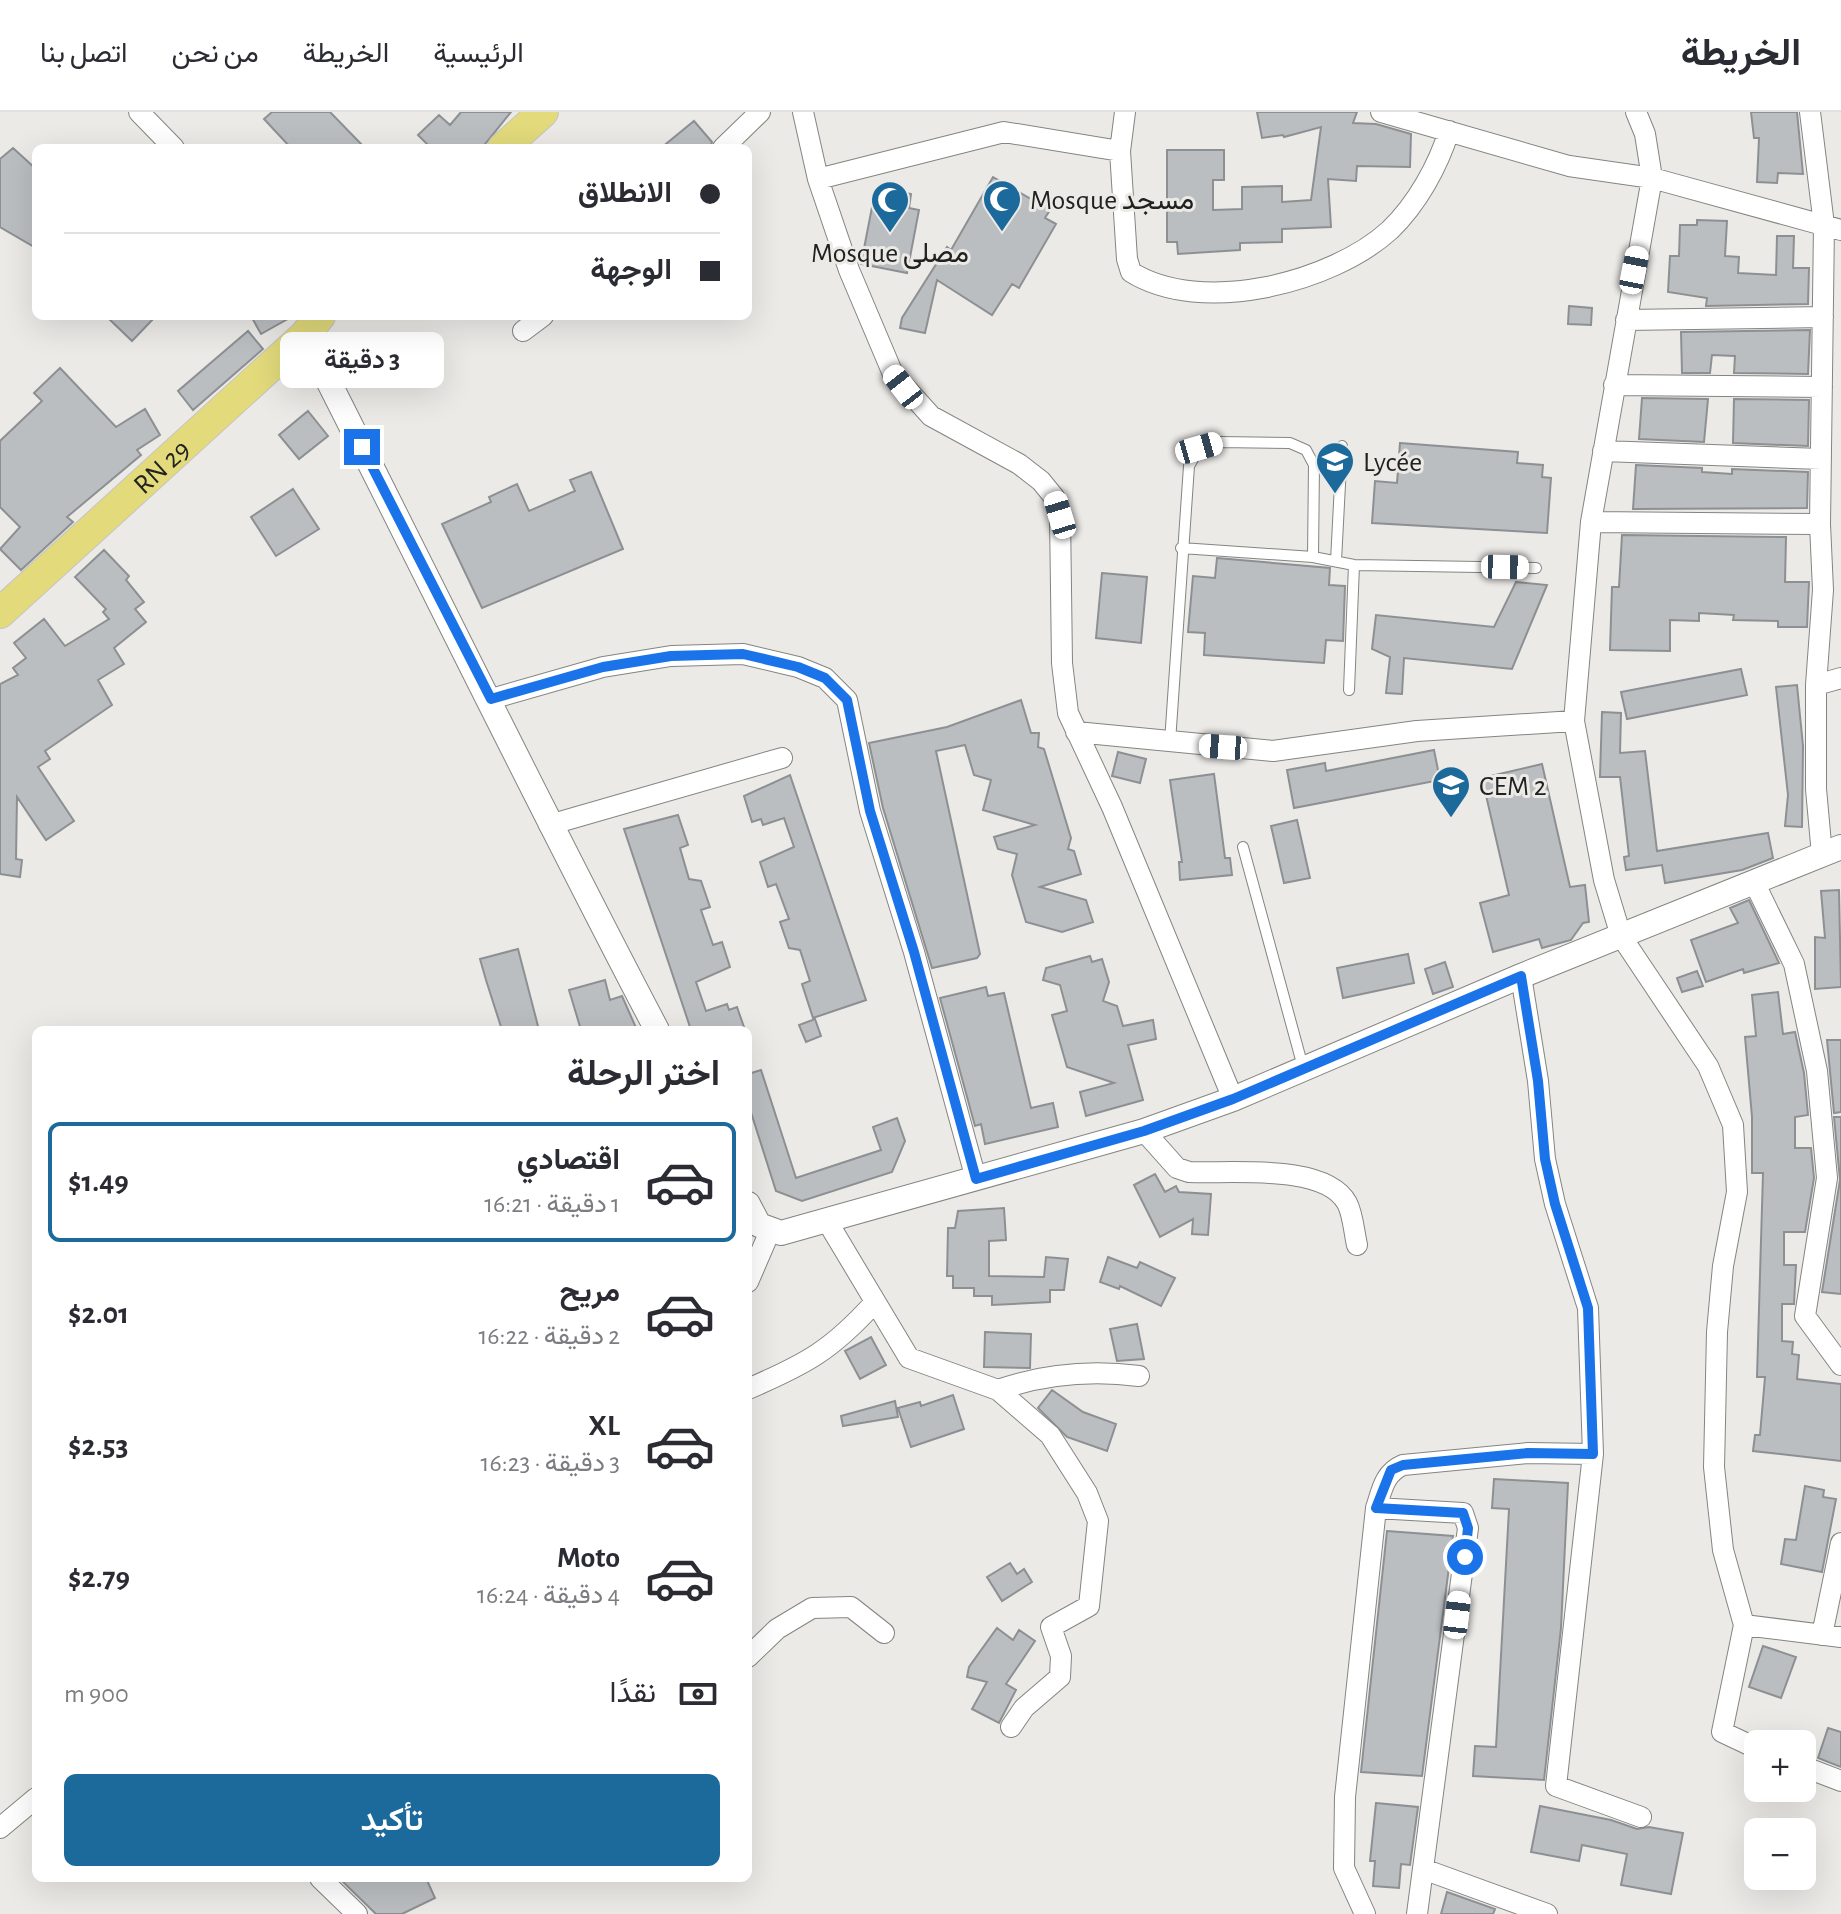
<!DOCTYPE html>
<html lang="ar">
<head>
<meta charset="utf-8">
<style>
  body { margin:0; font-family:"Alegreya Sans",Vazirmatn,sans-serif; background:#f7f7f7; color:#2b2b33; direction:rtl; height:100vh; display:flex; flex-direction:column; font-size:30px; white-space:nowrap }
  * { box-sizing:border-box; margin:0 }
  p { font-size:26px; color:#7c7c81 }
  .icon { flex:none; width:44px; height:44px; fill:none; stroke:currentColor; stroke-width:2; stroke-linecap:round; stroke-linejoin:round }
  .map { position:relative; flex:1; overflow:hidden; direction:ltr }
  .sheet { position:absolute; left:32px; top:914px; width:720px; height:856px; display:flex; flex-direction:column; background:#fff; border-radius:12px; box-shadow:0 8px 32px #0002; direction:rtl }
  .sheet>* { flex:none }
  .banner { position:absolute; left:32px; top:32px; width:720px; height:176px; border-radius:12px; box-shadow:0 8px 32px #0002; direction:rtl; display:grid; align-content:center; height:176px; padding:0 32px; background:#fff }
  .buttons { position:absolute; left:1744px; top:1618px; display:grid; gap:16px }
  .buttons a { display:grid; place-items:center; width:72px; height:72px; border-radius:12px; background:#fff; box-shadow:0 8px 32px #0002; font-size:40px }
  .end { position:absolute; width:36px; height:36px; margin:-18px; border:10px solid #1a73e8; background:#fff; box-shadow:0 0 0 4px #fff }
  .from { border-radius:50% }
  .bubble { position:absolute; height:56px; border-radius:12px; background:#fff; box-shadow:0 8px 32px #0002; font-size:26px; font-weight:600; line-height:56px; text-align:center; direction:rtl }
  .car { position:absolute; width:24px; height:48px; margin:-24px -12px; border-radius:10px; box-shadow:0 0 6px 2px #0007; background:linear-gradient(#fff 24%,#345 0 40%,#fff 0 76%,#345 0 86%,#fff 0) }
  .banner b { display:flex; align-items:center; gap:28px; height:76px; font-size:30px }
  .banner b+b { border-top:2px solid #e1e1e2 }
  .banner i { width:20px; height:20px; background:#2b2b33 }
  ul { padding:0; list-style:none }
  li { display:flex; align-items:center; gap:24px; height:120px; margin:0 16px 12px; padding:0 16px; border:4px solid transparent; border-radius:12px }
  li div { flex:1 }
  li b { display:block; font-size:30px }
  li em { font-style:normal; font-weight:600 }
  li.on { border-color:#1c699b }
  li>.icon { width:72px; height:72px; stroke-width:1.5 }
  h2 { padding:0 32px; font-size:36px; line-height:96px }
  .pay { display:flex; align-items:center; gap:20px; height:88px; padding:0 32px; font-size:30px }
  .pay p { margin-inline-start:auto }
  .button { display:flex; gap:16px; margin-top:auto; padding:16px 32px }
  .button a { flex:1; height:92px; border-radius:12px; background:#1c699b; color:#fff; font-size:32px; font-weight:600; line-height:92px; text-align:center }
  header { display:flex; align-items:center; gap:48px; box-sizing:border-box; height:112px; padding:0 40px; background:#fff; border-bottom:2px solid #e1e1e2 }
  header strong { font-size:38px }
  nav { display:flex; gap:44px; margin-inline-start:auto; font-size:28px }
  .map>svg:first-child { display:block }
  .building { fill:#bbbec1; stroke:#8d9093; stroke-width:2 }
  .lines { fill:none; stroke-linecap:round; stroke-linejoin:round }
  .service-casing { stroke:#848481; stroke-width:12 }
  .minor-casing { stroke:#848481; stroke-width:22 }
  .tertiary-casing { stroke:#848481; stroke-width:26 }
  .primary-casing { stroke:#c5c5c5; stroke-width:32 }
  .service { stroke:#fff; stroke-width:10 }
  .minor { stroke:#fff; stroke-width:20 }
  .tertiary { stroke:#fff; stroke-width:24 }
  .primary { stroke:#e2da7b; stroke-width:30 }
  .route { stroke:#1a73e8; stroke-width:10 }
  .labels { text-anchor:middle; stroke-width:6; stroke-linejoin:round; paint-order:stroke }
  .poi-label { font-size:28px; fill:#212120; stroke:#ebeae7; text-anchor:start }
  .street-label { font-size:28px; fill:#212120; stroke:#ebeae7 }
</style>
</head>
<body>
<header>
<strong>الخريطة</strong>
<nav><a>الرئيسية</a><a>الخريطة</a><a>من نحن</a><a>اتصل بنا</a></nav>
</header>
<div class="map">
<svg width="1841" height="1802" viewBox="0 0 1841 1802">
  <rect width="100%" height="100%" fill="#ebeae7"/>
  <!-- building -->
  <path class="building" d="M272,0H330L365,36H291L264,7Z
    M461,0H511L482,36H431L418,23L439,3L450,13Z
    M1257,0H1357L1353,11L1376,12L1411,22L1410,55L1357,54L1356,69L1328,67L1331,115L1282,117V130L1240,131V138L1178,142L1177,130H1167V38H1224V68H1213V98L1242,97V75L1282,74V90L1311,88L1321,15L1284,25L1283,23L1262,26Z
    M1751,0H1797L1803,62L1778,61L1777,71L1757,70L1759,26H1754Z
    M694,9L712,30L710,36H661Z
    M13,36L36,57V136L0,115V47Z
    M993,65L1050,98L1045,106L1056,112L1019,176L1012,172L992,203L937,168L925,221L900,216L902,206L947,135L951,138Z
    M892,78L911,82L909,96L919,98L907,161L861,152L873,90L889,94Z
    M1697,108L1727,109L1725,144L1739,145L1738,161L1776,163L1777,124H1794L1793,156H1809L1808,192L1706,194L1707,186L1668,180L1670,144H1679L1680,113H1697Z
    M1569,194L1592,196L1591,213L1568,212Z
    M106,204H156L132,229Z
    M251,204H293L261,222Z
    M1810,218L1808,262L1734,261L1735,244L1712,243L1710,261H1682L1681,220Z
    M248,219L263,237L193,298L178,279Z
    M60,256L116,315L145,297L160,323L137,338L141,343L67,405L73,410L21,458L0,437L20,415L0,395V329L42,289L34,281Z
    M1642,286L1708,287L1704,330L1639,327Z
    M1734,287L1809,288L1808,334L1733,331Z
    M308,299L328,324L299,347L279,323Z
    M1400,331L1518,340L1517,351L1543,353L1542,365L1551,366L1547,421L1372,411L1375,369L1397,371Z
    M1636,353L1702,356V360L1732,362V357L1808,360L1807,396L1633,397Z
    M591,360L623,437L482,496L442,412L491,390L489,385L517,372L529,399L575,379L570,368Z
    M293,377L319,417L276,444L251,405Z
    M1622,423L1786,425L1785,470H1809L1807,515H1778V509L1733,508L1734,503L1699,501V509L1670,508V539L1610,538L1612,475H1619Z
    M104,438L129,464L126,468L144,490L135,497L146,510L114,536L124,552L98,568L112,593L45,639L50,647L38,655L74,709L46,728L17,685L16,747L22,748L20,765L0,762V572L18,563L13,556L26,546L14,531L44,507L65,534L109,507L103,500L106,497L75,465Z
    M1217,446L1330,456L1329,473L1345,474L1343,529L1326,528L1324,551L1204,543L1205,521L1188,520L1193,464L1215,466Z
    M1102,461L1147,465L1141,531L1096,526Z
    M1516,470L1547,473L1512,557L1404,546L1402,582L1386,581L1390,545L1372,537L1376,503L1494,515Z
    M1741,557L1747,583L1627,607L1621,580Z
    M1797,573L1803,634L1802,715L1785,714L1788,683L1776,575Z
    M1021,588L1031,621H1039L1038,635L1044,637L1071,726L1068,737L1074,739L1081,762L1040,775L1086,788L1093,810L1062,820L1026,810L1012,763L1017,742L998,737L994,725L1035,713L983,698L991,668L974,663L965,633L936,639L980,842L977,846L932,856L883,696L869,631L947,615Z
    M1602,600L1621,601L1620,641L1645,639L1657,739L1768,721L1773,746L1742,758L1665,771L1662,753L1626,758L1624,745L1629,744L1620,665H1600Z
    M1434,638L1440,668L1294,696L1287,658L1325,651L1326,659Z
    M1118,640L1146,647L1140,671L1112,664Z
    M1542,652L1570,775L1585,773L1589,810L1583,811L1571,828L1542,836L1539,827L1493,840L1480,791L1509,783L1482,666Z
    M1214,662L1225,746H1230L1232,763L1180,768L1179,750H1182L1170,668Z
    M790,663L866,888L813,906L802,872L810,869L800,838L789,836L780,810L789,807L776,772L768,775L760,750L794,735L784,706L763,713L761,707L752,710L744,684Z
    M678,703L688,733L680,736L689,767L701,769L710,795L701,798L713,833L722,830L730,855L696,870L706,899L727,892L729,898L737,895L745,918H691L624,717Z
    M1297,708L1310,766L1284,771L1271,714Z
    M1839,778L1841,875L1815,877V825L1825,826L1821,779Z
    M1749,788L1779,851L1744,861L1743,857L1706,870L1691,828L1738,811L1730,796Z
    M518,837L539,918H502L486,868L480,847Z
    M1408,842L1414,871L1343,886L1337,856Z
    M1090,844L1092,850L1102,847L1109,870L1103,889L1117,894L1123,914L1153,908L1156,927L1128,933L1143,988L1086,1004L1080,980L1114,971L1067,955L1052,903L1067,899L1060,873L1043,868L1046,856Z
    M1445,850L1453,875L1433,882L1425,857Z
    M1697,859L1703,874L1682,880L1677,866Z
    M605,868L610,888L622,884L637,918H581L569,878Z
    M986,875L988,884L1004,881L1031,996L1053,991L1058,1015L985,1032L981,1012L975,1014L940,886Z
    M1778,880L1783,922L1795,920L1804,961L1808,1003L1795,1005V1036H1811L1814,1066L1805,1120H1784V1153H1796L1794,1192H1782V1229L1793,1230L1792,1242L1799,1243L1797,1267L1841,1272V1349L1753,1339L1755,1323H1760L1765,1265H1757L1763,1061H1752V1005L1745,925L1756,924L1752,883Z
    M815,907L821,924L806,930L799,913Z
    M1827,928H1841V1000L1834,1001Z
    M761,958L796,1066L881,1038L873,1015L897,1006L905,1029L892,1060L802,1089L776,1079L748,991V962Z
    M1834,1005H1841V1182L1822,1180L1840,1068Z
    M1155,1062L1165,1080L1176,1074L1179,1080L1211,1082L1208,1123L1192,1122L1193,1107L1160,1125L1134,1073Z
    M1004,1096L1006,1128L989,1129V1164L1044,1165L1046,1145L1068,1147L1064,1178H1050V1190L992,1193V1184H974V1176H953V1164H947L948,1116H955L958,1099Z
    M1108,1145L1137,1156L1140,1150L1175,1166L1161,1194L1120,1174L1119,1177L1100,1170Z
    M1137,1212L1144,1247L1117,1249L1110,1217Z
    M985,1220L1031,1222L1030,1256L984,1255Z
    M871,1225L886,1253L860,1267L845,1239Z
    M1052,1278L1083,1300L1116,1312L1107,1339L1067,1325L1038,1296Z
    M953,1283L964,1317L911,1335L898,1296L920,1290L921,1294Z
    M895,1289L898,1305L843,1314L841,1304Z
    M1494,1367L1568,1371L1561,1516L1544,1668L1473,1664L1475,1634L1496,1635L1509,1397L1492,1396Z
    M1805,1374L1824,1378L1823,1385L1836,1387L1822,1460L1781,1452L1785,1427L1796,1428Z
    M1387,1419L1453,1424L1422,1664L1361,1660Z
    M1010,1451L1017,1462L1024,1457L1032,1470L1002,1489L987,1465Z
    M997,1516L1013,1528L1019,1518L1035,1529L1006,1572L1016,1578L999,1611L972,1597L987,1570L967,1565L969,1555Z
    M1763,1534L1796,1545L1781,1586L1749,1575Z
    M1828,1616L1841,1620V1655L1818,1646Z
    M1376,1691L1418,1695L1410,1753L1401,1752L1399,1776L1373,1774L1375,1749H1370Z
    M1540,1694L1611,1708L1637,1717L1649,1715L1683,1721L1671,1782L1621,1773L1627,1742L1582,1733L1579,1749L1531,1740Z
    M339,1766H426L435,1786L402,1802H376Z
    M1447,1780L1495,1797L1493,1802H1441Z"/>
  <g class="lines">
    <!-- service casing -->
    <g class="service-casing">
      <path id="service" d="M1181,436L1313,445L1354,453L1536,456
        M1336,449L1342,334
        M1349,578L1354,453
        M1170,630L1189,354L1199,336L1219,330L1290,331L1306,338L1314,353L1313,445
        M1243,735L1303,955"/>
    </g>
    <!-- minor casing -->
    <g class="minor-casing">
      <path id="minor" d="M139,0L174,36
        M803,0L818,67L849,158L893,262L931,304L1019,352L1041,369L1054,385L1060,403L1062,551L1068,601L1112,695L1233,987
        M1125,0L1120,39L1127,147L1131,160C1201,204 1332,171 1390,118C1417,92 1438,54 1449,19
        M1381,0L1569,54L1652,66L1841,118
        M1636,0L1645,22L1652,66L1591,410L1574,609L1604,768L1621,824L1708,954L1733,1013L1737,1080L1723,1154L1717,1220L1714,1355L1723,1438L1744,1513L1722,1620L1758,1637
        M1810,0L1824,113L1820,412L1823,478L1816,573V677L1822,743
        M723,36L760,0
        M818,67L1004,20L1120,39
        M1626,208L1823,205
        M523,219L543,204
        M1614,273L1822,275
        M1603,339L1821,347
        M1591,410L1820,412
        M1816,573L1841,566
        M491,587L603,555L671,544L743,542L798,555L825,566L847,588L870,699L914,840L976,1067
        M1076,620L1273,639L1417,619L1574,609
        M549,713L782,646
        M1754,770L1794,852L1817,959L1827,1066L1805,1204L1841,1253
        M1521,864L1538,969L1545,1047L1555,1092L1588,1196L1593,1342L1556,1674L1641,1705
        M1144,1019L1177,1056L1189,1060C1231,1062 1325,1051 1347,1091C1353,1102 1354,1120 1357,1133
        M827,1109L909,1246L998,1278
        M748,1170L770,1119
        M748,1277C806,1252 832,1238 875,1190
        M1376,1396L1463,1401L1468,1416L1417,1802
        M1744,1513L1841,1525
        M1822,1523L1841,1431
        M748,1545L777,1517L812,1496L851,1495L884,1521
        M1011,1615L1024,1596L1060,1565L1061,1544L1051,1515L1089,1494L1098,1409L1087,1381L1050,1323L998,1278C1044,1262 1091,1258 1139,1264
        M1802,1654L1841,1669
        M0,1716L36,1686
        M1423,1757L1547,1802
        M320,1766L357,1802
        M1365,1802L1344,1756L1345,1685L1376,1396C1382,1378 1384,1361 1403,1353L1528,1341L1593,1342"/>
    </g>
    <!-- tertiary casing -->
    <g class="tertiary-casing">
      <path id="tertiary" d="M305,223C423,455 536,688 657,918
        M748,1092L759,1113L781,1121L1144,1019L1233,987L1521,864L1841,735"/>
    </g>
    <!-- primary casing -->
    <g class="primary-casing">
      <g id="primary">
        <path d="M503,36L543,0"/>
        <path id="s1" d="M0,501L305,223L320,204"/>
      </g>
    </g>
    <!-- service -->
    <use href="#service" class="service"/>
    <!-- minor -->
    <use href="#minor" class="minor"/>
    <!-- tertiary -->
    <use href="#tertiary" class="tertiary"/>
    <!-- primary -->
    <use href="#primary" class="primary"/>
  </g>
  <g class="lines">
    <!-- route -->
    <path class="route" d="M362,335L491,587L603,555L671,544L743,542L798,555L825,566L847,588L870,699L914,840L976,1067L1144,1019L1233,987L1521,864L1538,969L1545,1047L1555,1092L1588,1196L1593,1342L1528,1341L1403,1353L1391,1358L1376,1396L1463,1401L1468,1416L1465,1445"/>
  </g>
  <!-- icons -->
  <defs>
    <g id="mosque-pin" transform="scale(2)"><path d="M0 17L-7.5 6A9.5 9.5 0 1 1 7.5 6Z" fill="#1c699b" stroke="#ebeae7"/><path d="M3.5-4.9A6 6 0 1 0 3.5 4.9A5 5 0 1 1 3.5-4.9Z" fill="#fff"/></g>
    <g id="school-pin" transform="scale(2)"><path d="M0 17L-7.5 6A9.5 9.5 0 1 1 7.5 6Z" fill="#1c699b" stroke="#ebeae7"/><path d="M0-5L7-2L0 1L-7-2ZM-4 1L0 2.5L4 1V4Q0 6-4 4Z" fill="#fff"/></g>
  </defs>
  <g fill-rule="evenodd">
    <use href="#mosque-pin" x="1002" y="87"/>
    <use href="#mosque-pin" x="890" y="88"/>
    <use href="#school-pin" x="1335" y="349"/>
    <use href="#school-pin" x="1451" y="673"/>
  </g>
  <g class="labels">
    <!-- poi labels -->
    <g class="poi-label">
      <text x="1030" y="97">Mosque مسجد</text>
      <text x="890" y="150" text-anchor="middle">Mosque مصلى</text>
      <text x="1363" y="359">Lycée</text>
      <text x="1479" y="683">CEM 2</text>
    </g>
    <!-- street labels -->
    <g class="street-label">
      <text dy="10" stroke="none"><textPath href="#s1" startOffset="218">RN 29</textPath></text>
    </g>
  </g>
</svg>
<div class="buttons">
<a>+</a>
<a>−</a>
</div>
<i class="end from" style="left:1465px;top:1445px"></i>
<i class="end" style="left:362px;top:335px"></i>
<div class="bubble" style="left:280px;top:220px;width:164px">3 دقيقة</div>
<i class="car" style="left:1634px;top:158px;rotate:11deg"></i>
<i class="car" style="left:903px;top:275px;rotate:322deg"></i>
<i class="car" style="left:1199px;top:336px;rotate:74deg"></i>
<i class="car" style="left:1060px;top:403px;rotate:343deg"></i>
<i class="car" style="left:1505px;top:455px;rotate:91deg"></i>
<i class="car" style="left:1223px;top:635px;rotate:274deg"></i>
<i class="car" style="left:1457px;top:1503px;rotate:7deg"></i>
<div class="banner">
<b><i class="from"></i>الانطلاق</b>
<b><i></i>الوجهة</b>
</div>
<section class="sheet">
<h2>اختر الرحلة</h2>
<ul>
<li class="on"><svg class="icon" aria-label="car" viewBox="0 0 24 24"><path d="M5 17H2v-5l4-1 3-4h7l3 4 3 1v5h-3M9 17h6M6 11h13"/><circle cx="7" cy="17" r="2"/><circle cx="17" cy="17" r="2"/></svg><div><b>اقتصادي</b><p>1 دقيقة · 16:21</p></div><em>$1.49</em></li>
<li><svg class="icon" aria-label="car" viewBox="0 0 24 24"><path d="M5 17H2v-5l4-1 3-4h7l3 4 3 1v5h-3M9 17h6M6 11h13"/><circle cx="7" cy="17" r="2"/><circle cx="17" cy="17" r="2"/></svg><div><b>مريح</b><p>2 دقيقة · 16:22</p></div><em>$2.01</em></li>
<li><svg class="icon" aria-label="car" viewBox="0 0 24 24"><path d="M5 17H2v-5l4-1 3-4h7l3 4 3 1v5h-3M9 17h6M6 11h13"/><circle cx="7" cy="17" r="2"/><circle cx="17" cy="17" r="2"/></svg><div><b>XL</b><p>3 دقيقة · 16:23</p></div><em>$2.53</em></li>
<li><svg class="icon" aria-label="car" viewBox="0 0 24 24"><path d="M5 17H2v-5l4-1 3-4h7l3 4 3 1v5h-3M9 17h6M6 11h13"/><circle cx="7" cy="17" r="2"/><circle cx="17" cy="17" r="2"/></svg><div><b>Moto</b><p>4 دقيقة · 16:24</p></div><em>$2.79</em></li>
</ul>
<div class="pay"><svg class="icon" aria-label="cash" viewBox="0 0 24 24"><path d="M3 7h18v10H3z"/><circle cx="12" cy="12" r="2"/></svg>نقدًا<p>900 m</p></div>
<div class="button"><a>تأكيد</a></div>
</section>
</div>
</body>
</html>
